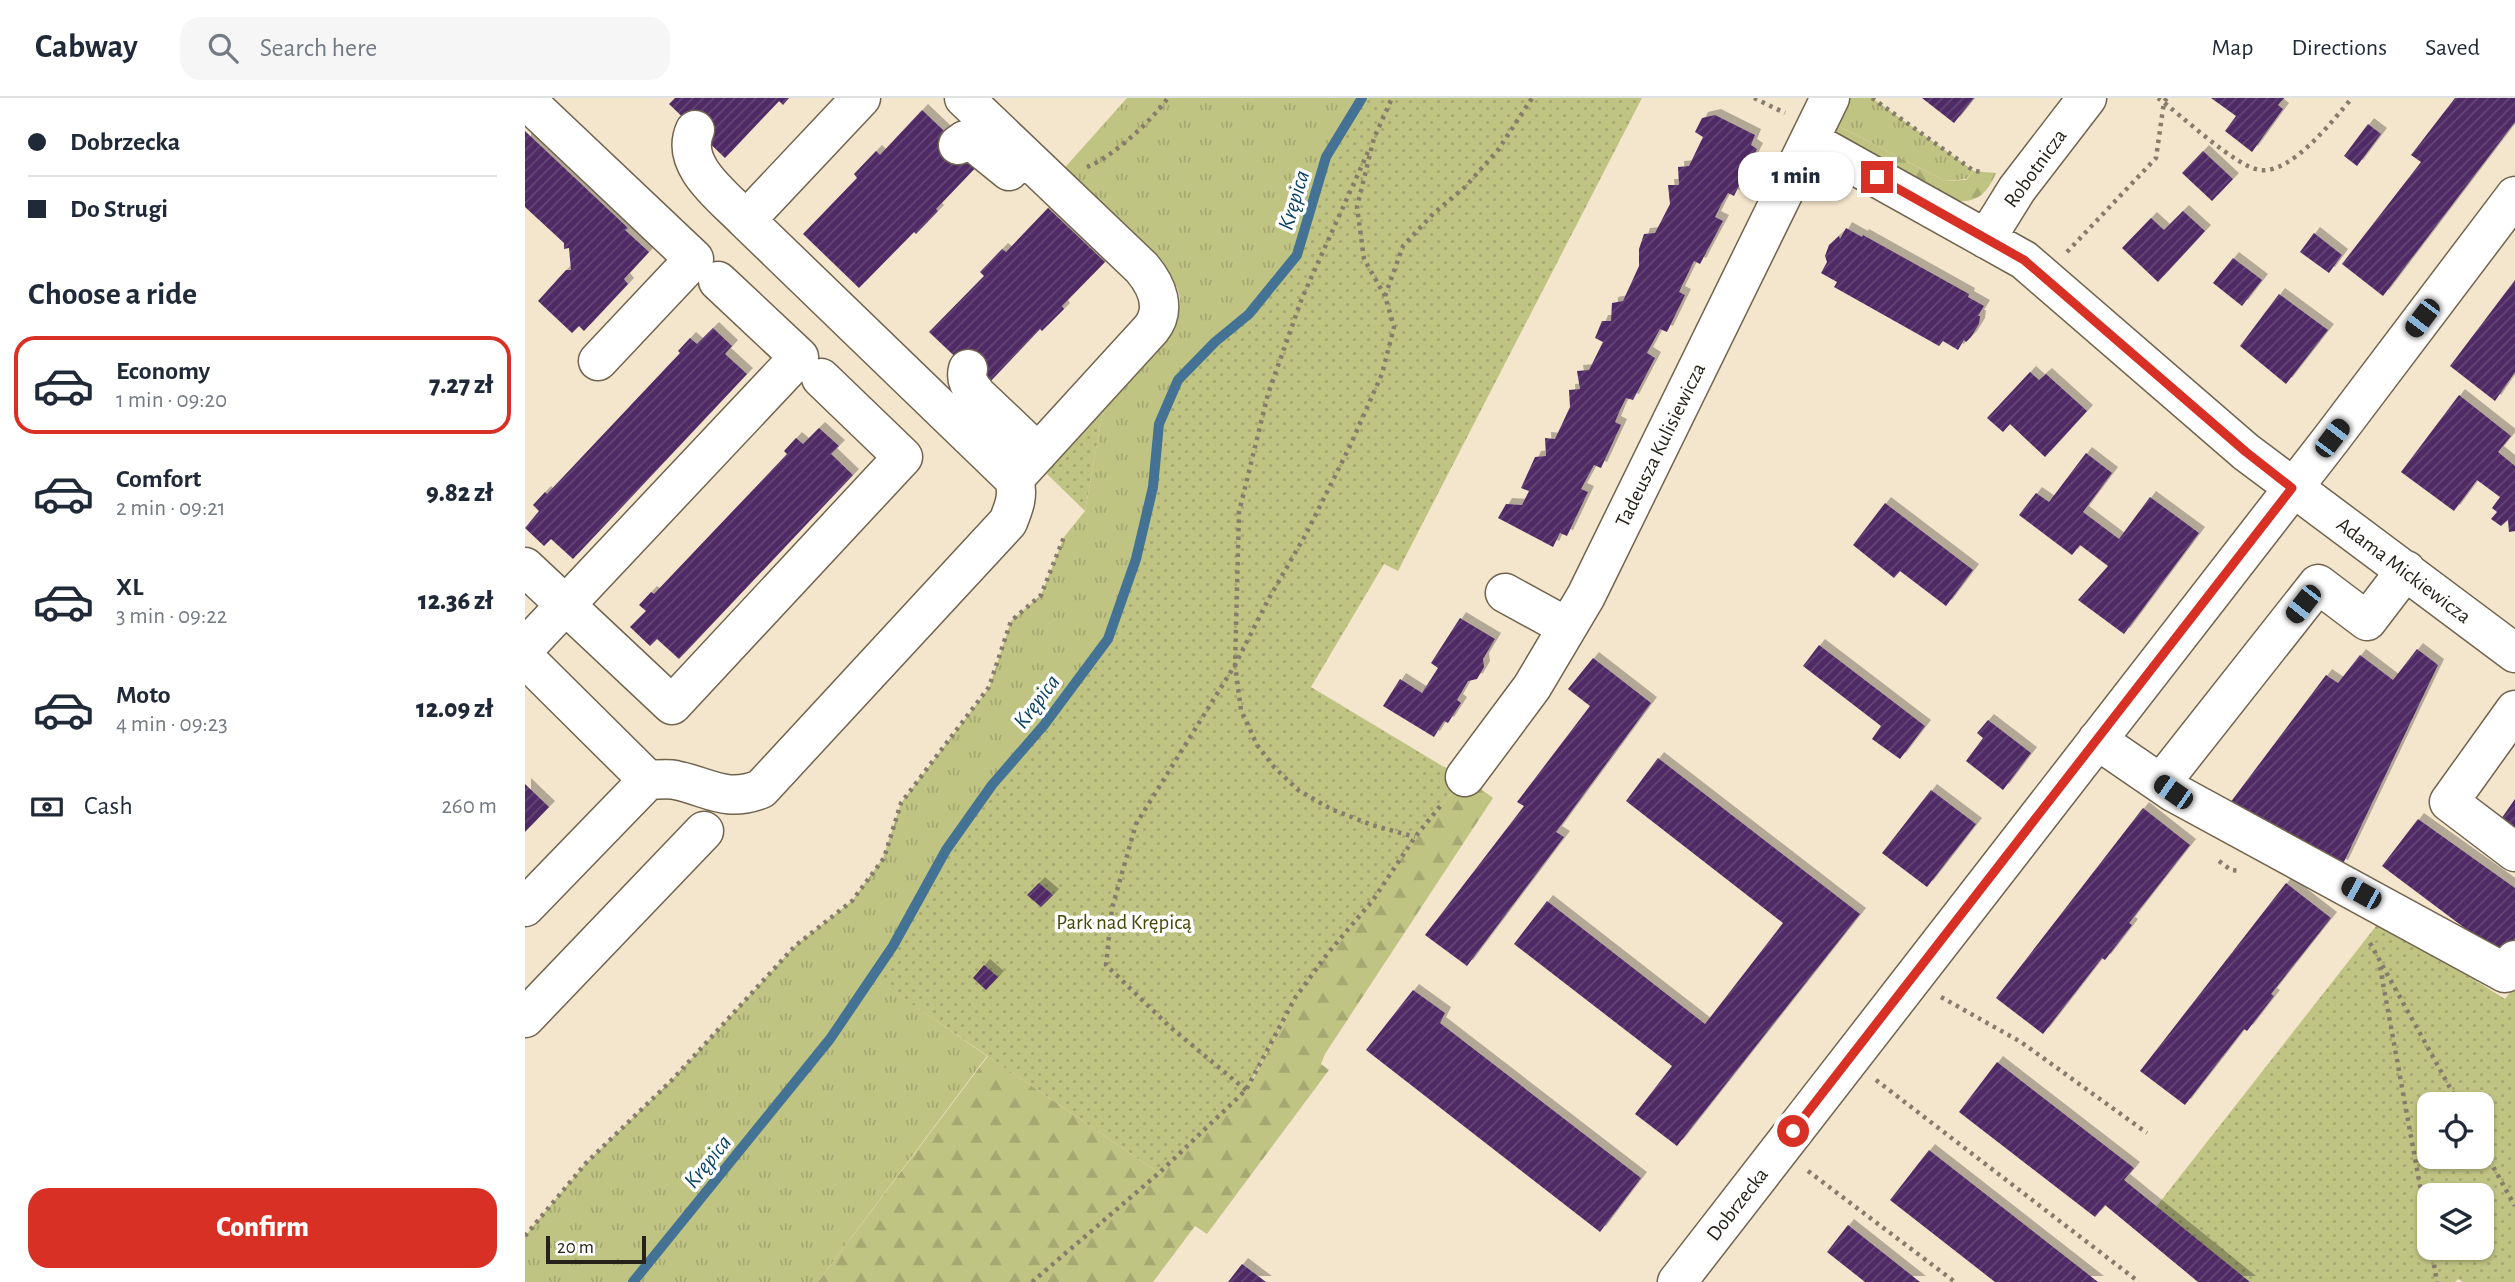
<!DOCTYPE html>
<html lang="en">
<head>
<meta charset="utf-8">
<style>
  body { margin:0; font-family:"Alegreya Sans",sans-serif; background:#f6f6f7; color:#1f2937; height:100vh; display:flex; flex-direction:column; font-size:26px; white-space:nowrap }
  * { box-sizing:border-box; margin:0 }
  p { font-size:23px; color:#747a83 }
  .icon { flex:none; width:38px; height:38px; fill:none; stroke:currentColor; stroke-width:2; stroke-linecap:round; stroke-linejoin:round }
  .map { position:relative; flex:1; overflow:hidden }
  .side { display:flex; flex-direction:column; background:#fff; width:525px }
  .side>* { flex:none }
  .banner { display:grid; align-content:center; height:154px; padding:0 28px; background:#fff }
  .tools { position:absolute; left:1892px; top:994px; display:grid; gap:14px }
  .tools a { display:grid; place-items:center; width:77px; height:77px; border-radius:14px; background:#fff; box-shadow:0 2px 5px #0004; font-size:35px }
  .scale { position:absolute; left:21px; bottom:18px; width:100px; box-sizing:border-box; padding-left:7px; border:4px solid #272219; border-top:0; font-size:19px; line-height:24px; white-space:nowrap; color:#272219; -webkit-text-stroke:5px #fff; paint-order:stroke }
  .end { position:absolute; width:32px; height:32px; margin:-16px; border:9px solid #d93025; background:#fff; box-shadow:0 0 0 4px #fff }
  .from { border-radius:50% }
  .bubble { position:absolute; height:49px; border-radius:21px; background:#fff; box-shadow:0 2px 5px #0004; font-size:23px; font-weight:800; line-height:49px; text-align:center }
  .car { position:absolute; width:21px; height:42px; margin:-21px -10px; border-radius:9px; box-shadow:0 0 5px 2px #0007; background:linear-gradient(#222 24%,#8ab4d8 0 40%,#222 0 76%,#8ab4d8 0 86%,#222 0) }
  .banner b { display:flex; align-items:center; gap:24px; height:66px; font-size:26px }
  .banner b+b { border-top:2px solid #e0e1e3 }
  .banner i { width:18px; height:18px; background:#1f2937 }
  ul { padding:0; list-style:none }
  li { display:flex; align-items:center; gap:21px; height:98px; margin:0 14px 10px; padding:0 14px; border:4px solid transparent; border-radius:21px }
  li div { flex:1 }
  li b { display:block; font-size:26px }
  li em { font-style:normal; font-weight:800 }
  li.on { border-color:#d93025 }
  li>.icon { width:63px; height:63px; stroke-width:1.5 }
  h2 { padding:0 28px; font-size:32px; line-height:84px }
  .pay { display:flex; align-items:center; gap:18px; height:77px; padding:0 28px; font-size:26px }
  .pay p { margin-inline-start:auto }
  .primary-button { display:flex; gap:14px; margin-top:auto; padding:14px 28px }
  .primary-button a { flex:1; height:80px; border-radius:21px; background:#d93025; color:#fff; font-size:28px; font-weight:800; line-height:80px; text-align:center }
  header { display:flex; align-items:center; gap:42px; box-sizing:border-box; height:98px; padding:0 35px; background:#fff; border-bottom:2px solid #e0e1e3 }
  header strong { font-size:33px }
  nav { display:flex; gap:38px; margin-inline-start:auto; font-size:24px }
  .search { width:490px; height:63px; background:#f6f6f7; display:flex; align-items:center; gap:18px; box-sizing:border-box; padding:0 24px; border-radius:21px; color:#747a83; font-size:26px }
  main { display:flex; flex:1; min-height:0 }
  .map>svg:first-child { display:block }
  .grass { fill:url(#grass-tufts) }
  .forest { fill:url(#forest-firs) }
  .park { fill:url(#park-dots); fill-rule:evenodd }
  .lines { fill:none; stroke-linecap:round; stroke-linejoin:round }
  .stream { stroke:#437294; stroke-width:10 }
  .building { fill:url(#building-hatch); filter:url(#shadow) }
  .minor-casing { stroke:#71644f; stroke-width:41 }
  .path { stroke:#867c6c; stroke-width:4.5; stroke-dasharray:3.5 5; stroke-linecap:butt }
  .minor { stroke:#fff; stroke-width:38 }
  .route { stroke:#d93025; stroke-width:9 }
  .labels { text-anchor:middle; stroke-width:7; stroke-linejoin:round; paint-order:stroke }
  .street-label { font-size:21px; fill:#272219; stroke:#fff }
  .park-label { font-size:21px; fill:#464808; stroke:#fff }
  .water-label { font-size:23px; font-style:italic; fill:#0a4264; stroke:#fff }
</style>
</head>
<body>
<header>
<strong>Cabway</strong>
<div class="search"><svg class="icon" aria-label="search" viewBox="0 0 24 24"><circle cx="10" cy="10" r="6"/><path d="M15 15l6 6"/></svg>Search here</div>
<nav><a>Map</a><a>Directions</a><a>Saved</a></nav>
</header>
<main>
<section class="side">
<div class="banner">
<b><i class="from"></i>Dobrzecka</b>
<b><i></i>Do Strugi</b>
</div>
<h2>Choose a ride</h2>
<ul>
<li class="on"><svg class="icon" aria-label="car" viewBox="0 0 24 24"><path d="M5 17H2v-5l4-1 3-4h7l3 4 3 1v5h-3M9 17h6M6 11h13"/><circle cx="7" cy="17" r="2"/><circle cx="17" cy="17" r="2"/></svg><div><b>Economy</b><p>1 min · 09:20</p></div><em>7.27 zł</em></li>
<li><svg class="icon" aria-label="car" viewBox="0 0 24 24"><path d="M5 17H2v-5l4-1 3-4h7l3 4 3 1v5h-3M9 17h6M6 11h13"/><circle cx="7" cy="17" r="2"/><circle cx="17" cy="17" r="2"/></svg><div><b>Comfort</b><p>2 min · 09:21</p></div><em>9.82 zł</em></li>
<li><svg class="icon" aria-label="car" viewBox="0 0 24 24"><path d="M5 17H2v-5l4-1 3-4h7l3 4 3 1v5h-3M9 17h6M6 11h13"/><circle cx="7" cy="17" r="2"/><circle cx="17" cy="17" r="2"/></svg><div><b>XL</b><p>3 min · 09:22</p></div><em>12.36 zł</em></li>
<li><svg class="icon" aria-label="car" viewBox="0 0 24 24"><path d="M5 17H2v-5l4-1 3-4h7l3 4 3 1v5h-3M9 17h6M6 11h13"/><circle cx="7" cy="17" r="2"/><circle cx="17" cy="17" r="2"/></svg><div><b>Moto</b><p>4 min · 09:23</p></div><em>12.09 zł</em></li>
</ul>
<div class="pay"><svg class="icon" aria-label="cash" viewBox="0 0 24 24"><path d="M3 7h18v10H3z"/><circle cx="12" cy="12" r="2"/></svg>Cash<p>260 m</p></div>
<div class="primary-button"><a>Confirm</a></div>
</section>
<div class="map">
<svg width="1990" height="1184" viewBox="0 0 1990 1184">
  <defs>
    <pattern id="grass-tufts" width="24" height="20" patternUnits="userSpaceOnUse" patternTransform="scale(1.75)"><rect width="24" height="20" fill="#c0c483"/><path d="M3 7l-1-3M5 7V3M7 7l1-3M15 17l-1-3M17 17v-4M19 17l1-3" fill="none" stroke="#a5a871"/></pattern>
    <pattern id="forest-firs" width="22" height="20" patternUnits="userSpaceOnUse" patternTransform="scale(1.75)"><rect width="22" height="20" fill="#c0c483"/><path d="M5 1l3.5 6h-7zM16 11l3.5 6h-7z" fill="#a5a871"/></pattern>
    <pattern id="park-dots" width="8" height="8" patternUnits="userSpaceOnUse" patternTransform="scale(1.75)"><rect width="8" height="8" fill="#c0c483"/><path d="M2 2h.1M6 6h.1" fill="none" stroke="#a5a871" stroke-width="1.8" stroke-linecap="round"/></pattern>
    <pattern id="building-hatch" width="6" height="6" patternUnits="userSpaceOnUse" patternTransform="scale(1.75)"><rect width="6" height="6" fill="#4f2a65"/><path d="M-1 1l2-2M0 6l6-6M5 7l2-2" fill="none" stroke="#654776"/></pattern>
    <filter id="shadow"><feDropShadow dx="6" dy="-6" stdDeviation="0" flood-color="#0004"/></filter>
  </defs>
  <rect width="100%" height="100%" fill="#f4e5cd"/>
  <!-- grass -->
  <path class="grass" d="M602,0H837L801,59L772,157L724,216L690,244L653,282L634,326L628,389L583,541L519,627L467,687L421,752L368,848L348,879L462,958L293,1184H0V1138L61,1065L146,983L270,848L327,803L358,760L376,705L464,590L486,523L516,497L539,439L560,413L579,307L643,238C655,219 661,201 647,181L535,75Z
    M1319,0H1347L1449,73L1441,81L1420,83L1308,25Z"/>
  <!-- forest -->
  <path class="forest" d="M1308,25L1420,83L1441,82L1449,73L1471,75C1459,103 1445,107 1418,100L1291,31Z
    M940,679L968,700L800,956L796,966L804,972L682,1136L670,1128L628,1184H293L463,958L634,1075L727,983L771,900L803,855L848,802L890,739Z"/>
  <!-- park -->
  <path class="park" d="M837,0H1117L873,473L859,466L786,589L919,669L940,679L890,739L848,802L803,855L771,900L721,992L634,1075L347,879L369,848L421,752L467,687L519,627L583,541L611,461L628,389L634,326L653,282L690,244L724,216L772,157L801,59Z
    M579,307L560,413L522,376L528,360Z
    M1855,823L1980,901L1990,888V1184H1938L1933,1181L1930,1184H1724L1631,1109ZM1904,1006H1956V1059H1904ZM1904,1097H1956V1150H1904Z"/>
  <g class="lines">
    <!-- stream -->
    <path class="stream" d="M108,1184L305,941L368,848L421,752L467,687L519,627L583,541L611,461L628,389L634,326L653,282L690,244L724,216L772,157L801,59L837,0"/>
  </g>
  <!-- building -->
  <path class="building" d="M150,0H264L258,7L254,3L200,60L144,6Z
    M1397,0H1449L1429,25Z
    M1686,0H1759L1753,7L1758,11L1727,54L1700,33L1711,18Z
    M1930,0H1990V24L1858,198L1817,166L1896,64L1886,57Z
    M397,12L454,66L411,111L413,113L391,136L389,134L334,190L278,136L332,80L329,76L351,53L355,57Z
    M1190,17L1230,37L1226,47L1232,51L1209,98L1203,95L1196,107L1190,119L1198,123L1175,166L1169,163L1154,194L1160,197L1142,234L1135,231L1122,255L1130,260L1108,302L1101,300L1095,312L1090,324L1096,327L1076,370L1069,367L1056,391L1063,394L1042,438L1035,435L1028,449L973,420L981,406L997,407L1004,393L996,390L1010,359L1021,358L1020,340L1030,341L1045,309L1044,292L1055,291L1052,273L1064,272L1078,244L1070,240L1077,223H1086L1087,205L1098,203L1114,168V151L1119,136L1130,135L1145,106L1143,87H1154L1153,69L1164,68L1178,39L1170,34L1177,20Z
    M1843,26L1856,36L1832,68L1819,58Z
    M0,33L103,130L100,132L124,154L99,181L103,186L59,233L54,228L47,235L13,203L41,172H46L44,150L39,151V145L0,109Z
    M1678,53L1708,81L1687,103L1657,75Z
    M523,110L580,164L537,208L539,211L517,233L515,231L461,288L404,234L459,178L455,174L477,151L481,154Z
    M1658,113L1680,133L1633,184L1597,150L1626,120L1639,132Z
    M1321,130L1337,139L1338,137L1444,196L1443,199L1459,208L1453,218H1455L1454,226L1446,239L1441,244L1439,242L1433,252L1418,243L1414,248L1309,189L1312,184L1296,175L1302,164L1300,158L1304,147L1314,138L1315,141Z
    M1789,135L1817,157L1804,175L1775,154Z
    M1708,160L1737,182L1717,208L1688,185Z
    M1990,182V274L1970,303L1925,268Z
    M1754,196L1803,232L1761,286L1715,248Z
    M188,230L207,248L200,256L222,276L48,461L26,441L19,448L0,430L14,413L8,407L20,394L22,396L155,255L153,253L165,240L172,246Z
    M1505,274L1514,282L1521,276L1562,313L1520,359L1485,326L1478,334L1462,320Z
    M1934,297L1986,338L1973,354L1990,368V433L1984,434L1983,422L1976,428L1966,421L1972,414L1967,410L1975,399L1952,382L1929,413L1876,374Z
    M294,330L314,348L306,356L328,377L154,561L132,541L125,548L105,529L121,513L114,507L126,494L129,496L262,356L259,353L271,340L278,346Z
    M1561,355L1587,375L1558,414L1594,441L1625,399L1674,435L1599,536L1553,502L1583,468L1555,447L1547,457L1494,417L1511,395L1524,404Z
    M1360,405L1448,472L1421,508L1375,473L1369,480L1328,447Z
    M935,520L970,541L958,561L959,569L952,581L943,583L932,602L936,605L923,625L919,623L909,639L858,608L875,581L897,595L913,570L906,565Z
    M1294,547L1400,628L1375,661L1347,641L1356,628L1278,568Z
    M1892,551L1913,567L1817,768L1702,709L1801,577L1813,585L1835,557L1868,582Z
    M1068,560L1126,605L1031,734L1039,739L942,868L900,837L999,708L992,704L1065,608L1043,591Z
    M1463,622L1506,655L1478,692L1441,663L1458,640L1452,635Z
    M1133,660L1335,816L1152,1048L1110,1016L1147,968L989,846L1022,803L1180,926L1258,825L1101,703Z
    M0,686L24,709L0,734Z
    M1406,692L1451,726L1402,789L1357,755Z
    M1990,701V731L1976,721Z
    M1618,710L1665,747L1604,825L1607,827L1580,862L1577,860L1518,936L1471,900Z
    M1893,721L1990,790V840L1977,858L1857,768Z
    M514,785L528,797L516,809L502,797Z
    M1761,785L1806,820L1746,896L1749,898L1722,933L1719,931L1660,1007L1615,973Z
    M459,867L473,879L461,892L448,880Z
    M888,892L920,915L915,925L1116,1080L1075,1134L841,952Z
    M1472,964L1609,1070L1599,1082L1725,1184H1673L1580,1107L1570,1119L1434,1014Z
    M1404,1052L1573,1184H1470L1365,1102Z
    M1323,1127L1395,1184H1340L1302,1154Z
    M717,1166L741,1184H703Z"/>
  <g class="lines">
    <!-- minor casing -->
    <g class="minor-casing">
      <path id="minor" d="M439,0L617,170C632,188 642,211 626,231L489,381
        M0,1L169,161L73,263
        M170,32C154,67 199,99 221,122
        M1286,43L1499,162L1721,354L1990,555
        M433,47L440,42L447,43L484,73
        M1461,141L1492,91L1562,0
        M443,271C440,282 445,288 452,297L513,355
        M0,469L147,607L378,359L296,280
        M980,495L1042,529
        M0,550L274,259L193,183
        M0,560L123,682L0,809
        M1990,612L1924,704L1990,754
        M1572,642L1648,694L1980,875L1990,862
        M940,679L1007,589L1061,498L1305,0
        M123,682C132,682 142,680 150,682C184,689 201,705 236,691L483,424C489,409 494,397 489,381L221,122L336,0
        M1636,685L1793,486L1842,523L1881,472
        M0,920L179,733
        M1152,1184L1807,340L1990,98"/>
    </g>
    <!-- path -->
    <path class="path" d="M1229,0L1260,15
      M1347,0L1449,73L1459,74
      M1633,0C1656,17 1711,69 1735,72C1767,76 1809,21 1827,0
      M843,54L777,200L743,296L714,414L710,567L716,612L732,647L749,669L773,692L806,711L847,727L890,739
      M562,69C589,58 625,24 643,0
      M1542,154L1631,60L1639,4L1642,0
      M860,198L878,148L908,116L940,89L973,52L1007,0
      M1694,763L1706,772L1716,773
      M1845,845L1934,1006
      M1855,869L1904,1137
      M1416,899L1496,944L1622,1035
      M1351,982L1614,1184
      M721,992L644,928L581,867L587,810L611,726L710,567L743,502L781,436L824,350L857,276L869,229L860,198L839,161L832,109L849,40L867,0
      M1956,1047L1990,1108
      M1283,1073L1430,1184
      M0,1138L61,1065L146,983L270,848L327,803L359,760L376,705L464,589L486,523L516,497L539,439
      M1906,1150L1912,1184
      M507,1184L634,1075L721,992L770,900L803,855L848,802L890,739L917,706"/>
    <!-- minor -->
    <use href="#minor" class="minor"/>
  </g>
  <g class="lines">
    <!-- route -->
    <path class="route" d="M1268,1033L1767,390L1721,354L1499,162L1352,79"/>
  </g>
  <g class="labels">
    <!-- street labels -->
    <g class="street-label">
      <text transform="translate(1510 70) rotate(-54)" y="7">Robotnicza</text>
      <text transform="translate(1135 347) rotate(-64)" y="7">Tadeusza Kulisiewicza</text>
      <text transform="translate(1879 472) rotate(37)" y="7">Adama Mickiewicza</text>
      <text transform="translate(1212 1106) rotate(-52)" y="7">Dobrzecka</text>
    </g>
    <!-- park labels -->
    <g class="park-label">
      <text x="599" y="831">Park nad Krępicą</text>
    </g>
    <!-- water labels -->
    <g class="water-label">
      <text transform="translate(768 102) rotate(-73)" y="8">Krępica</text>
      <text transform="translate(511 603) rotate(-53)" y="8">Krępica</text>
      <text transform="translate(182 1063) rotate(-51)" y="8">Krępica</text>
    </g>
  </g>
</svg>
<div class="tools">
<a><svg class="icon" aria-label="locate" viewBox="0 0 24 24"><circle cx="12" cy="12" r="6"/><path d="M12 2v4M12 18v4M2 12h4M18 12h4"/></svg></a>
<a><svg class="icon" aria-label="layers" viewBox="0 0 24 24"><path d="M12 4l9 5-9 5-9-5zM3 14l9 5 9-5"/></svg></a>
</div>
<div class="scale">20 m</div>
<i class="end from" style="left:1268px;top:1033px"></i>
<i class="end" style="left:1352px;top:79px"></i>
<div class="bubble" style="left:1213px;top:54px;width:116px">1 min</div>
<i class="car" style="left:1897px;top:220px;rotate:217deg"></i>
<i class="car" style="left:1807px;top:340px;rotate:37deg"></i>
<i class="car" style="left:1778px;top:506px;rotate:218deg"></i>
<i class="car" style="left:1648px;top:694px;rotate:305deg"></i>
<i class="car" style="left:1836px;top:795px;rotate:299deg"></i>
</div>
</main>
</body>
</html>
